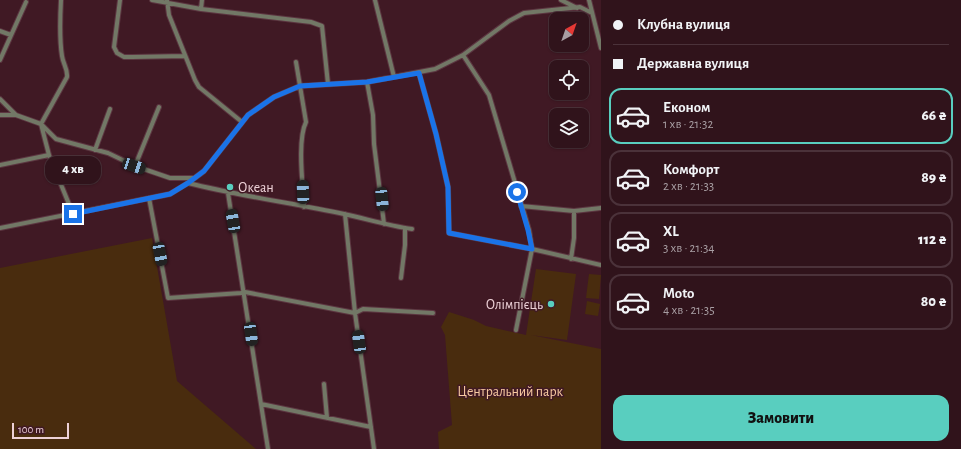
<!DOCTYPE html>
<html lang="uk">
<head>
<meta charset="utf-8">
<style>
  body { margin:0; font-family:"Alegreya Sans",sans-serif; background:#3c2028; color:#f1f3f6; height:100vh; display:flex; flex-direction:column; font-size:15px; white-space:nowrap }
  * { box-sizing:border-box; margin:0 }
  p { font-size:13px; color:#a89ea3 }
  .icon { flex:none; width:22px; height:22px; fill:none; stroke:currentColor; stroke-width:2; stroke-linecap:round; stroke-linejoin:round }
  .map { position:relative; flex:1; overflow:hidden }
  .side { display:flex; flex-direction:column; background:#30131b; width:360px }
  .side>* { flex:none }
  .guide { display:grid; align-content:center; height:88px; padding:0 12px; background:#30131b }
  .needle { width:26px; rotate:40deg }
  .tools { position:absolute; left:549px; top:12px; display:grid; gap:8px }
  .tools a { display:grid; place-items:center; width:40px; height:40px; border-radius:8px; background:#30131b; box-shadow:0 1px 3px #0004,0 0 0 1px #4b323a; font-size:20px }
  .scale { position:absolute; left:12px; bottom:10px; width:57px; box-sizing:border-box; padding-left:4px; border:2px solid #edd1d7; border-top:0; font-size:11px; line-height:14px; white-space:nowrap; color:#edd1d7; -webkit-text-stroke:3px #401924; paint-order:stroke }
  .end { position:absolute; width:18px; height:18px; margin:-9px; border:5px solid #1a73e8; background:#fff; box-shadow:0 0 0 2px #fff }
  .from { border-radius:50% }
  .bubble { position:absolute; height:28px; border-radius:12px; background:#30131b; box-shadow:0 1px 3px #0004,0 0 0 1px #4b323a; font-size:13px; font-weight:800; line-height:28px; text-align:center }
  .car { position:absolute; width:12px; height:24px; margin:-12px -6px; border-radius:5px; box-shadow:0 0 3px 1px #0007; background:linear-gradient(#222 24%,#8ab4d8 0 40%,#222 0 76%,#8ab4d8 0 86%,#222 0) }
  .guide b { display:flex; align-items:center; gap:14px; height:38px; font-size:15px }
  .guide b+b { border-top:1px solid #4b323a }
  .guide i { width:10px; height:10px; background:#f1f3f6 }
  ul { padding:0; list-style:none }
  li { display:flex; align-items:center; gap:12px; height:56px; margin:0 8px 6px; padding:0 4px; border:2px solid #4b323a; border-radius:12px }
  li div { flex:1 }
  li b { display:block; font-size:15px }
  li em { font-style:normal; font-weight:800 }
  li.current { border-color:#59cebf }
  li>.icon { width:36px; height:36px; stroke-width:1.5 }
  .button { display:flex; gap:8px; margin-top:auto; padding:8px 12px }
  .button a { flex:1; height:46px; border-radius:12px; background:#59cebf; color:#111; font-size:16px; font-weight:800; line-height:46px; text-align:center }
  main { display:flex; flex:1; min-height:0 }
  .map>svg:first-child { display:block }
  .green { fill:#492c0e }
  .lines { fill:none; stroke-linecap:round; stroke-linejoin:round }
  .minor-casing { stroke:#5c3641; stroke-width:6 }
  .minor { stroke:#727866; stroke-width:4 }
  .route { stroke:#1a73e8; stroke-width:5 }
  .poi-dot { fill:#59cebf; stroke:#401924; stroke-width:1.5 }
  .labels { text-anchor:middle; stroke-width:3; stroke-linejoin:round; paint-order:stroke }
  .poi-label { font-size:14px; fill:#edd1d7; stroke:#401924; text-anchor:start }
  .park-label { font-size:14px; fill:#f8caa1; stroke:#401924 }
</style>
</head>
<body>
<main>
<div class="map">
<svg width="601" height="449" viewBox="0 0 601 449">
  <rect width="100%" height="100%" fill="#401924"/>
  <!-- green -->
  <path class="green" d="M152,238L177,381L256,449H0V268Z
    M536,269L576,274L567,340L531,335L601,349V449H439L438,432L452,425L445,335L441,327L449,312L474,320L486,326L526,335Z
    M589,274L601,275L599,299L586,298Z
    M587,301L600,304L598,316L585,314Z"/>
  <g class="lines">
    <!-- minor casing -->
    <g class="minor-casing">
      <path id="minor" d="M61,0C60,19 59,37 62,56C63,64 68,69 67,77L41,124L49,155L73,214
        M120,0L114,47L117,53L124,57H132L185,56
        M152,0L201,9L311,22L322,26L328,84
        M167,0L169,15L195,80L199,87L242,122
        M375,0L394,77
        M561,0L577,8
        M589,0L601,48
        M201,9L202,0
        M0,31L11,35
        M463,55L489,95L529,230L532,249L516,330
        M0,60L26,2
        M296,62L306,122C297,140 303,186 304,207
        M419,73L436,134L448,187L449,233L532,249L601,265
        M367,82L373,115L374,144L384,224
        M0,99L16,115L41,124L56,139L108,153L135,166L170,178H194
        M0,115H16
        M95,150L110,109
        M0,165L49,155
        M135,166L159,107
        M188,183C240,196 292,203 344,214C367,219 389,226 412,229
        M228,193L268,449
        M149,198L168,298L241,293L245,292L355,313L363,309L433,313
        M521,206L574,211L601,208
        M345,214L355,313L374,449
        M0,228L170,194L188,183L204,171L248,115L274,97L300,86L367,82L435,69L463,55L509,21L524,13L580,7L592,13
        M571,259L574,238V211
        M401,278L405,245V228
        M324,384L327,418
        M261,404L371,427"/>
    </g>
    <!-- minor -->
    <use href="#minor" class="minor"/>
  </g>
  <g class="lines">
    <!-- route -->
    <path class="route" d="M73,214L170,194L188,183L204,171L248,115L274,97L300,86L367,82L419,73L436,134L448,187L449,233L532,249L528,230L517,192"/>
  </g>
  <!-- markers -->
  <g class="poi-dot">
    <circle cx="230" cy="187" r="4"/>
    <circle cx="551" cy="304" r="4"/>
  </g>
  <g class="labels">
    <!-- poi labels -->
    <g class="poi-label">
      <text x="238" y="192">Океан</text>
      <text x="543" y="309" text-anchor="end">Олімпієць</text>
    </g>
    <!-- park labels -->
    <g class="park-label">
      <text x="510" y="396">Центральний парк</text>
    </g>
  </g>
</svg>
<div class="tools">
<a><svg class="needle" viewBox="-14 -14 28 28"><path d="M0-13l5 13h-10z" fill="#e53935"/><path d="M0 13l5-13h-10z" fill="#a89ea3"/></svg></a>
<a><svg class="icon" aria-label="locate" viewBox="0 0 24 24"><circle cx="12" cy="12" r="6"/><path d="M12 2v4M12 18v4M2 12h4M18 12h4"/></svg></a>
<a><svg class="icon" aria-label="layers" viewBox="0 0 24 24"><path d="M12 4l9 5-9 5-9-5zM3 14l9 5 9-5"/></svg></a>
</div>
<div class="scale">100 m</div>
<i class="end from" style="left:517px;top:192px"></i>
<i class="end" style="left:73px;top:214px"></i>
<div class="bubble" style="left:45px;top:156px;width:56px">4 хв</div>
<i class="car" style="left:134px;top:166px;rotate:108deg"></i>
<i class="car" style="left:303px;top:192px;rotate:358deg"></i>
<i class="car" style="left:382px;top:199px;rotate:174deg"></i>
<i class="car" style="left:233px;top:221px;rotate:350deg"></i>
<i class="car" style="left:160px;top:254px;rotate:169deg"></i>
<i class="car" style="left:251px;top:334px;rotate:172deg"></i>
<i class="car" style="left:359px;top:342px;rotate:352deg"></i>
</div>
<section class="side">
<div class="guide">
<b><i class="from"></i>Клубна вулиця</b>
<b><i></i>Державна вулиця</b>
</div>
<ul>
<li class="current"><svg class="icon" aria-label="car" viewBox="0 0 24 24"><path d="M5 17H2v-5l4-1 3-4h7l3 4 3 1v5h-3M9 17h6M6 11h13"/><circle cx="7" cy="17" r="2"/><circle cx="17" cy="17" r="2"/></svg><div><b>Економ</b><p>1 хв · 21:32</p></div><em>66 ₴</em></li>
<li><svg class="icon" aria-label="car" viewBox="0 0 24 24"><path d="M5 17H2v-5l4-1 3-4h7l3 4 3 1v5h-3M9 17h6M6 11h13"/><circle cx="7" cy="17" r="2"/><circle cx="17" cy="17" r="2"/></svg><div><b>Комфорт</b><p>2 хв · 21:33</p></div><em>89 ₴</em></li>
<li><svg class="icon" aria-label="car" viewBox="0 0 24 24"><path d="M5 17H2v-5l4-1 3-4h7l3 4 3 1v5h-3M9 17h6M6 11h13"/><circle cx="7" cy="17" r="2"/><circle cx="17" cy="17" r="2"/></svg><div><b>XL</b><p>3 хв · 21:34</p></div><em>112 ₴</em></li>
<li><svg class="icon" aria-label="car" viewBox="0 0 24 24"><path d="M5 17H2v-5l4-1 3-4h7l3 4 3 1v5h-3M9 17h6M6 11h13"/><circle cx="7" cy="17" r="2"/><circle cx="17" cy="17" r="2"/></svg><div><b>Moto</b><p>4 хв · 21:35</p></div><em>80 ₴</em></li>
</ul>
<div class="button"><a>Замовити</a></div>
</section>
</main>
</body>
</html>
